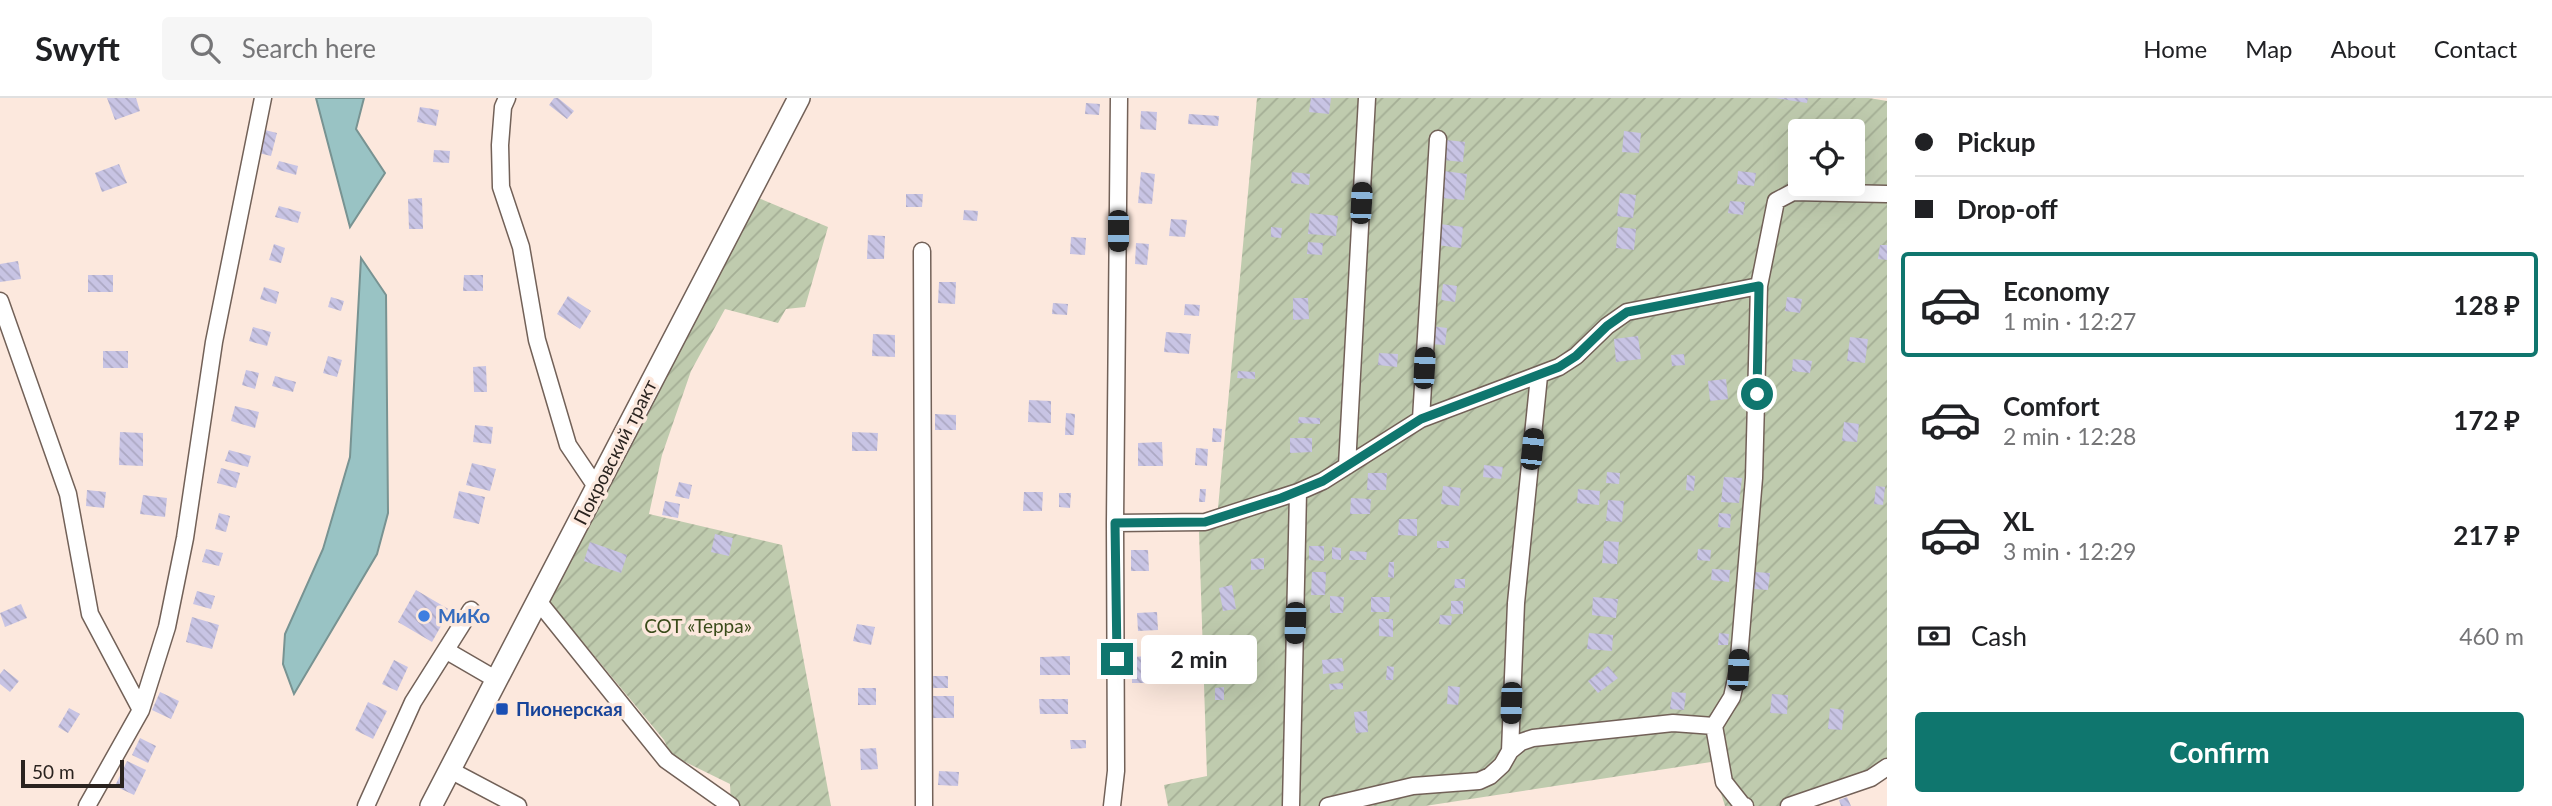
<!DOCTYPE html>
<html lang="en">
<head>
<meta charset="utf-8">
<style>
  body { margin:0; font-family:Lato,sans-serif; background:#f6f6f6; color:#202124; height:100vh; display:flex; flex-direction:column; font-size:26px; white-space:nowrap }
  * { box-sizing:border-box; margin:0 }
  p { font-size:23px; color:#757577 }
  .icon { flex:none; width:38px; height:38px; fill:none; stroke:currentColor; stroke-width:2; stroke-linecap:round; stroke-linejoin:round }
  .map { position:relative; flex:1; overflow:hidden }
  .side { display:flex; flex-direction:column; background:#fff; width:665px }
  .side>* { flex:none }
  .top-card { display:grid; align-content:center; height:154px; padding:0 28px; background:#fff }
  .controls { position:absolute; left:1788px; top:21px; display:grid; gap:14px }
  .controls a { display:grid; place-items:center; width:77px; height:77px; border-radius:7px; background:#fff; box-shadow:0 7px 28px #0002; font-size:35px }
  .scale { position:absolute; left:21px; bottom:18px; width:103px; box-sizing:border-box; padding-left:7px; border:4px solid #2a231f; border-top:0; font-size:19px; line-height:24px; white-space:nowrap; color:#2a231f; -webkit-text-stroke:5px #fce8dd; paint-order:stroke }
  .end { position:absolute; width:32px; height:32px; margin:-16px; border:9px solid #0f766e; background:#fff; box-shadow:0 0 0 4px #fff }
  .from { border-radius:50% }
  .bubble { position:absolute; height:49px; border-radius:7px; background:#fff; box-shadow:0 7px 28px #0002; font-size:23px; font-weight:700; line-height:49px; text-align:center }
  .car { position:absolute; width:21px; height:42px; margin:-21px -10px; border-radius:9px; box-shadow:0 0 5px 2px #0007; background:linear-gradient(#222 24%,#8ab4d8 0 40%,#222 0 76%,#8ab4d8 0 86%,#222 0) }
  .top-card b { display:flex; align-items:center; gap:24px; height:66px; font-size:26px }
  .top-card b+b { border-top:2px solid #e0e0e0 }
  .top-card i { width:18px; height:18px; background:#202124 }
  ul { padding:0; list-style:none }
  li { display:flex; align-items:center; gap:21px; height:105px; margin:0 14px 10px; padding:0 14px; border:4px solid transparent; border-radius:7px }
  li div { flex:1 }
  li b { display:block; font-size:26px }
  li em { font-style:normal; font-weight:700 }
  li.current { border-color:#0f766e }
  li>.icon { width:63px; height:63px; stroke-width:1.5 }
  .pay { display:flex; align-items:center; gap:18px; height:77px; padding:0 28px; font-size:26px }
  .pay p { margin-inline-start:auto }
  .button { display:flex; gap:14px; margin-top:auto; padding:14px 28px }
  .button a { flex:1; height:80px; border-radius:7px; background:#0f766e; color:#fff; font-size:28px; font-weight:700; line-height:80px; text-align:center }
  header { display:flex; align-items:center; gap:42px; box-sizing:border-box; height:98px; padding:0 35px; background:#fff; border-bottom:2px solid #e0e0e0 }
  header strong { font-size:33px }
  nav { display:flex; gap:38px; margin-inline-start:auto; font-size:24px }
  .search { width:490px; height:63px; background:#f6f6f6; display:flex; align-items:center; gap:18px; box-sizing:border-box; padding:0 24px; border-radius:7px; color:#757577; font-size:26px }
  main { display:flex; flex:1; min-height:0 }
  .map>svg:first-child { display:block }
  .garden { fill:url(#garden-furrows); fill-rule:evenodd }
  .water { fill:#99c3c4; stroke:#789392; stroke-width:2 }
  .building { fill:url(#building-back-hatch) }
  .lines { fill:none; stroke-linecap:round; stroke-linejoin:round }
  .minor-casing { stroke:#726158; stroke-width:19 }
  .major-casing { stroke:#726158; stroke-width:24 }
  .minor { stroke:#fff; stroke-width:16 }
  .major { stroke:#fff; stroke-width:21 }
  .route { stroke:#0f766e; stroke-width:9 }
  .shop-dot { fill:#3f7fe0; stroke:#fce8dd; stroke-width:2.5 }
  .transit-dot { fill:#1a4fb4; stroke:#fce8dd; stroke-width:2.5 }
  .labels { text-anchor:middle; stroke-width:7; stroke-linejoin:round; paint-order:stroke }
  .street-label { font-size:19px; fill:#2a231f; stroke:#fce8dd }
  .shop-label { font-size:19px; font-weight:bold; fill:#366cbe; stroke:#fce8dd; text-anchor:start }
  .park-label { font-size:19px; fill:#3a4b1a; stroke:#fce8dd }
  .transit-label { font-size:19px; font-weight:bold; fill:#164399; stroke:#fce8dd; text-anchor:start }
</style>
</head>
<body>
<header>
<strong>Swyft</strong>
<div class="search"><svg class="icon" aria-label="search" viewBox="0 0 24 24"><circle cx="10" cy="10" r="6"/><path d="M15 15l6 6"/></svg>Search here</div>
<nav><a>Home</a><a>Map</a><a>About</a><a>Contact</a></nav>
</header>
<main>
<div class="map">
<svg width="1887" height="708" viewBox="0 0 1887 708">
  <defs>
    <pattern id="garden-furrows" width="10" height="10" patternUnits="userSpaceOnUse" patternTransform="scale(1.75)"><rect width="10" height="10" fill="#bfcbae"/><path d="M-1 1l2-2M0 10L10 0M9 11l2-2" fill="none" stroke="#a4ae95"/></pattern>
    <pattern id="building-back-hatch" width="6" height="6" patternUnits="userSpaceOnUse" patternTransform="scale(1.75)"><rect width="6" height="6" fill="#c8c4e4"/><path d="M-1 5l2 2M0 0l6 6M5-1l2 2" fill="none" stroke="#aca8c3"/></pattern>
  </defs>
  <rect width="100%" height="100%" fill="#fce8dd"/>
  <!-- garden -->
  <path class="garden" d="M1257,0H1869L1887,3V677L1809,708H1725L1711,664L1425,708H1168L1164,687L1207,678L1199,434L1218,410ZM1801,33H1853V86H1801Z
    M756,99L828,129L805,209L786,211L778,225L725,211L691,273L662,357L649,416L782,447L831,708H731L730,686L671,657L664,642L548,502Z"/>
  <!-- water -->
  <path class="water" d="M316,0H364L356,31L385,75L350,129Z
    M361,160L386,197L388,415L377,456L294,596L283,566L285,536L323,451L350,359Z"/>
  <!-- building -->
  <path class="building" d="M107,0H136L140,13L115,22Z
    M554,0H558L574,13L567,21L549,7Z
    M1311,0H1331L1329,16L1309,14Z
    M1775,0H1808L1807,5Z
    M1086,5L1100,6L1099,17L1085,16Z
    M420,9L439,12L436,28L417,24Z
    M1141,13L1157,14L1156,32L1140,31Z
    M1189,16L1219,18L1218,28L1188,26Z
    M265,32L277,35L271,58L259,55Z
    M1624,33L1641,35L1639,55L1622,54Z
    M1446,42L1465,44L1463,64L1443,62Z
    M434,52L450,53L449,65L433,64Z
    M279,63L298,68L296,77L276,71Z
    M119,66L127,85L102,94L95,75Z
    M1444,73L1467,76L1464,102L1441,100Z
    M1738,73L1756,75L1754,88L1737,86Z
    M1141,74L1155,76L1152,106L1138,105Z
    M1292,74L1310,76L1309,87L1291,85Z
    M1620,95L1636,97L1633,120L1617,118Z
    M906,96H923L922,109H906Z
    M422,100L423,131H409L408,101Z
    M1730,103L1745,104L1743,117L1728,115Z
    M279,108L301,114L298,125L275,119Z
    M964,112L978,113L977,123L963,122Z
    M1310,115L1338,118L1336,138L1308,136Z
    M1171,121L1187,122L1185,139L1169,138Z
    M1440,126L1463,129L1461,150L1437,147Z
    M1271,129L1282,130L1281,140L1271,139Z
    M1618,129L1636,131L1634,152L1616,150Z
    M868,137L885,138L884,161H867Z
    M1071,139L1086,140L1085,157L1070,156Z
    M1308,144L1323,145L1322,157L1307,156Z
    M1136,145L1149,146L1147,167L1135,166Z
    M274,146L285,150L281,165L269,162Z
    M1880,147H1887V162L1878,161Z
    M18,163L21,181L0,184V166Z
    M88,177H113V194H88Z
    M464,177H483V193H463Z
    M939,184H956L955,206L938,205Z
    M1443,186L1457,188L1455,204L1441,202Z
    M264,189L279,194L276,206L260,201Z
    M568,198L591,213L580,231L557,216Z
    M331,199L344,203L341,213L328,209Z
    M1787,199L1802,201L1800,215L1785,213Z
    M1293,200H1308L1309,221L1293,222Z
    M1053,205L1068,206L1067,217L1052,216Z
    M1185,206L1200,207L1199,218L1184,217Z
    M1431,228L1447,230L1445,247L1429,246Z
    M253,229L271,234L267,248L249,243Z
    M1166,234L1191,236L1189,256L1164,254Z
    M873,236L895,237V259L872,258Z
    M1638,238L1641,261L1616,264L1614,241Z
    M1850,239L1868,241L1865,265L1847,263Z
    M103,253H128V270H103Z
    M1379,255L1398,256L1397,269L1378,267Z
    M1684,256L1685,267L1672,268L1671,257Z
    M328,258L342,262L337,279L323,275Z
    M1793,261L1812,263L1810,275L1792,273Z
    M486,268L487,294H474L473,269Z
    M246,272L259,275L255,291L242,287Z
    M1238,273L1255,274V281L1237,280Z
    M275,278L296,284L293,294L272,288Z
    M1726,281L1728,301L1710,303L1708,283Z
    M1029,302L1051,303V325L1028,324Z
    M235,308L259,314L255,330L231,323Z
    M1066,315L1075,316L1074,337H1065Z
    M935,316L956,317V332H935Z
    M1299,319L1320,320V326L1298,325Z
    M1844,324L1859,326L1857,344L1842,343Z
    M475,327L493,329L491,346L473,344Z
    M1213,330L1222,331L1221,344H1212Z
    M120,334L143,335V368L119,367Z
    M852,334L878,335L877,353H852Z
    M1290,340H1312V354L1290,355Z
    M1162,344L1163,368H1138V345Z
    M1196,350L1208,351L1207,368L1195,367Z
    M229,352L251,358L248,369L225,363Z
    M472,365L496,371L490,393L466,387Z
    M1484,367L1503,369L1501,381L1483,379Z
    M221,370L240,375L236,390L217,385Z
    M1607,374L1620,375L1619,386L1606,385Z
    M1368,375H1387L1386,392H1367Z
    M1687,377L1695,378L1694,393L1686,392Z
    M1724,379L1742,380L1739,405L1721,404Z
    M679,384L692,387L689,401L675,398Z
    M1443,388L1461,390L1459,408L1441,406Z
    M1876,388L1885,389L1883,407L1874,406Z
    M1200,391H1206L1205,404H1199Z
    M1578,391L1600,393L1599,407L1577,405Z
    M87,392L106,394L104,410L86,408Z
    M459,393L485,399L479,426L453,420Z
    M1024,394H1043L1042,413H1023Z
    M1059,395H1071L1070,410L1059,409Z
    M143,397L167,400L165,419L140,416Z
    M1351,400L1371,401L1370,416H1350Z
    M1608,402L1624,403L1622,424L1606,423Z
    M665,403L680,406L678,420L662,417Z
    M219,415L230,418L226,434L215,431Z
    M1719,415L1731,416L1730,430L1718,429Z
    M1399,421H1417V438L1398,437Z
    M715,436L733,440L729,458L711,454Z
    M1437,443H1449V450H1437Z
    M1604,443L1619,444L1617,466L1602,465Z
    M590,444L627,457L621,475L584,463Z
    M1309,448H1324V463L1309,462Z
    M1332,449L1341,450V462L1332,461Z
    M206,451L223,455L219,468L202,464Z
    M1698,451L1711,452L1710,463L1697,462Z
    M1131,452H1148L1149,473H1131Z
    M1350,453L1367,454L1366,462H1349Z
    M1264,460V471L1251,472V461Z
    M1389,464H1394V480L1388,479Z
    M1712,471L1730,472L1729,484L1711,482Z
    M1312,474H1326L1325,497H1311Z
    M1755,474L1770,475L1768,492L1754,491Z
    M1455,481H1465V490H1454Z
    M1232,487L1236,511L1223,513L1219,490Z
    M416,492L450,512L432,544L398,524Z
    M197,493L215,498L211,511L193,506Z
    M1330,498L1344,499L1343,515H1330Z
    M1371,499H1390L1389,514H1371Z
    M1593,499L1618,501L1616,520L1592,517Z
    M1451,503H1463V516H1451Z
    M21,506L27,520L5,529L0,515Z
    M1157,514L1158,532L1138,533L1137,515Z
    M1440,517L1452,518L1451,527L1439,526Z
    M192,519L219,527L212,551L186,544Z
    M1379,521H1393V539L1379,538Z
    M857,526L875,529L871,547L853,543Z
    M1589,535L1613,537L1612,553L1587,551Z
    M1719,535L1729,536L1728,547H1718Z
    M1229,546L1232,563L1211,567L1208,550Z
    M1070,558V577H1040V559Z
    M1148,558V585H1132V559Z
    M1342,560L1344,573L1323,576L1322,562Z
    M394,562L408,569L397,593L382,586Z
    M1387,568L1394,569L1393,582H1386Z
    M1608,568L1618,580L1598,595L1588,583Z
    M4,571L19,583L10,594L0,586V576Z
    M930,578H948V590H930Z
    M1343,585V591L1330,592L1329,586Z
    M1448,588L1460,589L1458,607L1447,606Z
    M1224,589V602H1215V590Z
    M858,590H876V607H858Z
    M160,594L179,603L171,621L152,612Z
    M1672,594L1686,595L1684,612L1670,611Z
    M1772,596L1788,597L1787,616L1770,615Z
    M932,598H954V620H932Z
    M1039,601H1068V616H1040Z
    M368,604L387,613L373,641L355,632Z
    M69,610L80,616L68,635L58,629Z
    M1830,610L1844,612L1842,632L1828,631Z
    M1367,613L1368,634L1356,635L1354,614Z
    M140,640L156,648L148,665L132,657Z
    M1070,642H1086V650L1071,651Z
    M876,650L878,671L861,672L860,651Z
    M127,663L146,672L134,697L115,688Z
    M939,673L959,674L958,688L938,687Z
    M1847,699L1851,708H1841L1839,702Z"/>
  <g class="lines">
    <!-- minor casing -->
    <g class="minor-casing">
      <path id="minor" d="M507,0L503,9L500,47L501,89L521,149L537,242L568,347L597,390
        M922,153L924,708
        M0,203L68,396L90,516L141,612
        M1421,321L1438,41
        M1347,368L1367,0
        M1115,425L1205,424L1298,394L1323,383L1421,321L1559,269L1576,258L1607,228L1627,214L1759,188
        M538,503L666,662L731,708
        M447,553L497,582
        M1510,653L1516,505L1539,278
        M450,672L518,708
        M87,708L141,612L167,529L185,440L214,244L263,0
        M366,708L413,604L471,512
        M1112,708L1116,673L1115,425L1119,0
        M1291,708L1298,394
        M1328,708L1413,688L1479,683L1490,678L1502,667L1510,653L1521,644L1533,640L1673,625L1714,628
        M1745,708H1743L1724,684L1714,628L1732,599L1738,572L1754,380L1759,188L1776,103L1793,94L1887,96
        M1789,708L1871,680L1887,669"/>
    </g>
    <!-- major casing -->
    <g class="major-casing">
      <path id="major" d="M431,708L799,0"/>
    </g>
    <!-- minor -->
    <use href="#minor" class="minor"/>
    <!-- major -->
    <use href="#major" class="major"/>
  </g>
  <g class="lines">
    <!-- route -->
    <path class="route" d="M1117,561L1115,425L1205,424L1281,400L1323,383L1421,321L1559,269L1576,258L1607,228L1627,214L1759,188L1757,296"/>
  </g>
  <!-- markers -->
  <circle class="shop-dot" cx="424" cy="518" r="7"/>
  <rect class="transit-dot" x="495" y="604" width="14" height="14" rx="3.5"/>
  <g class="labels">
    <!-- street labels -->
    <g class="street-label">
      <text transform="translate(615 354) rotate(-63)" y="7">Покровский тракт</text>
    </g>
    <!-- shop labels -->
    <g class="shop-label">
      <text x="438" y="525">МиКо</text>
    </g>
    <!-- park labels -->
    <g class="park-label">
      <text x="698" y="535">СОТ «Терра»</text>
    </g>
    <!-- transit labels -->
    <g class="transit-label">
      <text x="516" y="618">Пионерская</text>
    </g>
  </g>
</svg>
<div class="controls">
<a><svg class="icon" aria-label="locate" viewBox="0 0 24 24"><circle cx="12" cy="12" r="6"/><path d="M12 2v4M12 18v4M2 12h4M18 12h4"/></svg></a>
</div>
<div class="scale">50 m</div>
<i class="end from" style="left:1757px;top:296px"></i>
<i class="end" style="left:1117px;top:561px"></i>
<div class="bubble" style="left:1141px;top:537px;width:116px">2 min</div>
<i class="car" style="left:1361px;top:105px;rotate:3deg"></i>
<i class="car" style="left:1118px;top:133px;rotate:180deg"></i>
<i class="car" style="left:1424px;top:270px;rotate:3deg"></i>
<i class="car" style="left:1532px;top:351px;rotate:6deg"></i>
<i class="car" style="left:1295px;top:525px;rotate:182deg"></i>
<i class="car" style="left:1738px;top:572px;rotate:3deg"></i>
<i class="car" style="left:1511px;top:605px;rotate:182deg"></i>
</div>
<section class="side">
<div class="top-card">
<b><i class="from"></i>Pickup</b>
<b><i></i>Drop-off</b>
</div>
<ul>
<li class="current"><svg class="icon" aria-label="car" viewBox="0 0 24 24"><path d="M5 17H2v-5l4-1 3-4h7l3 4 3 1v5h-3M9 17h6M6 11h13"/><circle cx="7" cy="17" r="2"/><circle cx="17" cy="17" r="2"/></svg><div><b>Economy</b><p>1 min · 12:27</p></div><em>128 ₽</em></li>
<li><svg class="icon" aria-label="car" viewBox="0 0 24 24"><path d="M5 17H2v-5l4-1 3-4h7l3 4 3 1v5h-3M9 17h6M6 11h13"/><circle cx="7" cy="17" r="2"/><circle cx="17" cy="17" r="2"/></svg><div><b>Comfort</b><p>2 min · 12:28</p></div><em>172 ₽</em></li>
<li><svg class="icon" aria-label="car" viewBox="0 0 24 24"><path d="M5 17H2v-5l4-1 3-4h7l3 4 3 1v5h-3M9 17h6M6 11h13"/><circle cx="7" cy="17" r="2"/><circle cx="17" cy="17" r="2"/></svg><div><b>XL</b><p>3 min · 12:29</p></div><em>217 ₽</em></li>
</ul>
<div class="pay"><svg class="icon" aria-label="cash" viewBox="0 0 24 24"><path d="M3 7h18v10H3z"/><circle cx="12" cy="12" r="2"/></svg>Cash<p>460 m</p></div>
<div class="button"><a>Confirm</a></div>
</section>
</main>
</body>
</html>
